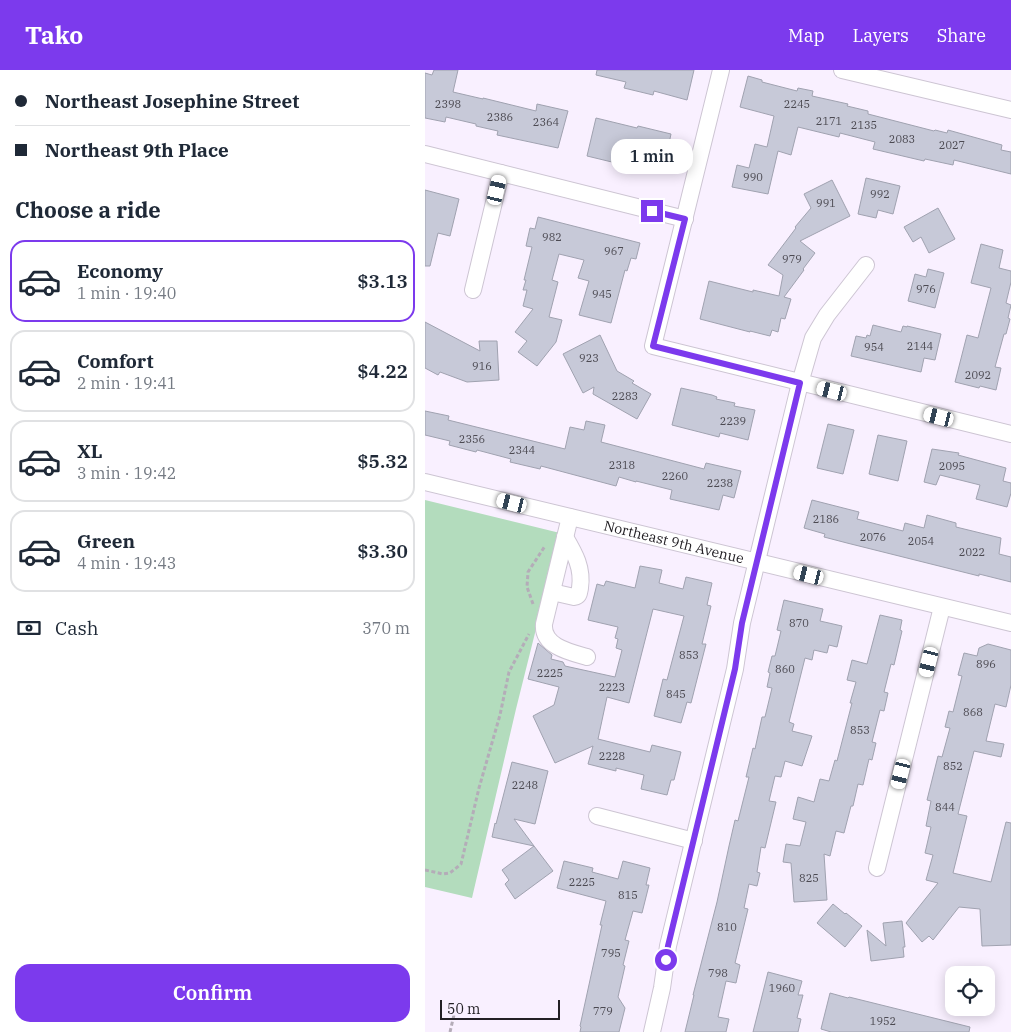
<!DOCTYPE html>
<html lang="en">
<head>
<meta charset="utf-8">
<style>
  body { margin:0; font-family:"IBM Plex Serif",serif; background:#f2f2f3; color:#1f2937; height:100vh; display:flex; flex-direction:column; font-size:19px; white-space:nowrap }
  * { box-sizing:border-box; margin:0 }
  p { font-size:16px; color:#747a83 }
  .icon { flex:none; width:28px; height:28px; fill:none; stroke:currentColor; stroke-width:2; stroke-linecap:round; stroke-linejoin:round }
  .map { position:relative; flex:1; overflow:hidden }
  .details { display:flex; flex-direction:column; background:#fff; width:425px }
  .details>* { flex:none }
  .guide { display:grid; align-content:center; height:110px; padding:0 15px; background:#fff }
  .controls { position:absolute; left:520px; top:896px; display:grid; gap:10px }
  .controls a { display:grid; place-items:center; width:50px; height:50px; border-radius:10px; background:#fff; box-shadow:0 2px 12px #0003; font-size:25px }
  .scale { position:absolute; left:15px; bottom:12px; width:120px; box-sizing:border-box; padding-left:5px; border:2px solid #232025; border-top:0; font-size:14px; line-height:18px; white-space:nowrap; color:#232025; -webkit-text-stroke:4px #f9f0ff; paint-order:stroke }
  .end { position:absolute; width:22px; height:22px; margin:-11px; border:6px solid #7c3aed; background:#fff; box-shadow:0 0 0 2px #fff }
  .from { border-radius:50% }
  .bubble { position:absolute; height:35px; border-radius:15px; background:#fff; box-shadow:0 2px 12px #0003; font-size:16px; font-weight:600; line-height:35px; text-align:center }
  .car { position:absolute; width:15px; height:30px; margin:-15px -8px; border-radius:6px; box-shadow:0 0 4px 1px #0007; background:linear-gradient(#fff 24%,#345 0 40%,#fff 0 76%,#345 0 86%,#fff 0) }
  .guide b { display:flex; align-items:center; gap:18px; height:48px; font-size:19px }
  .guide b+b { border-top:1px solid #e0e1e3 }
  .guide i { width:12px; height:12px; background:#1f2937 }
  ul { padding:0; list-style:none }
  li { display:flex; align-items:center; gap:15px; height:82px; margin:0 10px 8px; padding:0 5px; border:2px solid #e0e1e3; border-radius:15px }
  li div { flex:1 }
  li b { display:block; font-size:19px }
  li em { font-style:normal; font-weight:600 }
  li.selected { border-color:#7c3aed }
  li>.icon { width:45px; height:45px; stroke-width:1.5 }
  h2 { padding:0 15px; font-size:22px; line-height:60px }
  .pay { display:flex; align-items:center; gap:12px; height:55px; padding:0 15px; font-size:19px }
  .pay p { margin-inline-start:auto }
  .primary-button { display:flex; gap:10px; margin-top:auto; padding:10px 15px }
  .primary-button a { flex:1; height:58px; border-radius:15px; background:#7c3aed; color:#fff; font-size:20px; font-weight:600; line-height:58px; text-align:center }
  header { display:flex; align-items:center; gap:30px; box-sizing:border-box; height:70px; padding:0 25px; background:#7c3aed; color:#fff }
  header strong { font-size:24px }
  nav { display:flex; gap:28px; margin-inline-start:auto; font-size:18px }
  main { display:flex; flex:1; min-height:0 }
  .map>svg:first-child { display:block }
  .green { fill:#b3dcbd }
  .building { fill:#c7c9d8; stroke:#a0a2b0 }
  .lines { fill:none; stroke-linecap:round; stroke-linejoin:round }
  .minor-casing { stroke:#cdc5d3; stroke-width:18 }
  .path { stroke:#b4acb8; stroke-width:3; stroke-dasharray:4 2.5; stroke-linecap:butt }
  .minor { stroke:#fff; stroke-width:16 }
  .route { stroke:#7c3aed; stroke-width:6 }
  .labels { text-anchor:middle; stroke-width:4; stroke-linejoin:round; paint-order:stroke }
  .number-label { font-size:11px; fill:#4c4a52 }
  .street-label { font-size:14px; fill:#232025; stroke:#f9f0ff }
</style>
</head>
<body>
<header>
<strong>Tako</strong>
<nav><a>Map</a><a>Layers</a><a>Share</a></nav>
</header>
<main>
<section class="details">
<div class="guide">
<b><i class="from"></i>Northeast Josephine Street</b>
<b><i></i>Northeast 9th Place</b>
</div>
<h2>Choose a ride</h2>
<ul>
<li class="selected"><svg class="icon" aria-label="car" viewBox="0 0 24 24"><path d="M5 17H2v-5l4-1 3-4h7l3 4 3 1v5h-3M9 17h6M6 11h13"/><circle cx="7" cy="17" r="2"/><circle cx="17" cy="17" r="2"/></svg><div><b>Economy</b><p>1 min · 19:40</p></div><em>$3.13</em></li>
<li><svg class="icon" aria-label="car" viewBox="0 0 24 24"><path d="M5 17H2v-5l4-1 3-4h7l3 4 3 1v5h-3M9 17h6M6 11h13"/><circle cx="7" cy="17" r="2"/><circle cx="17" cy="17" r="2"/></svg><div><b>Comfort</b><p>2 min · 19:41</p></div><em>$4.22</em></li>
<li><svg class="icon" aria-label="car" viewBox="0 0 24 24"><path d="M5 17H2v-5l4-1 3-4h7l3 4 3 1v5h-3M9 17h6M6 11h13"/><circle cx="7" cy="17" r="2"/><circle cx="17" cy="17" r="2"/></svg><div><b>XL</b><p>3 min · 19:42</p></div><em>$5.32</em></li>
<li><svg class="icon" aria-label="car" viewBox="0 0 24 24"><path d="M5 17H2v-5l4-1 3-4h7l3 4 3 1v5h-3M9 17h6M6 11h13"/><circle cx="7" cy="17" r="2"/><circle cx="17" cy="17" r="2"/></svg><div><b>Green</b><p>4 min · 19:43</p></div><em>$3.30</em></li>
</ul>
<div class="pay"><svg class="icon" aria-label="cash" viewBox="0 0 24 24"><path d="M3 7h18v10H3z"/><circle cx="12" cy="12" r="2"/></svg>Cash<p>370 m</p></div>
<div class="primary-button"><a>Confirm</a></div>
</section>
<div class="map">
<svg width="586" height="962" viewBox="0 0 586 962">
  <rect width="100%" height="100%" fill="#f9f0ff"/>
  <!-- green -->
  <path class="green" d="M0,430L135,463L91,639L47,828L0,817Z"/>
  <!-- building -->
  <path class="building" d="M9,0H33L28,22L58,29V28L111,41L112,34L143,41L133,78L72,65L73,61L51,56V54L21,47L20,52L0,48V3L7,5Z
    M172,0H269L262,30L229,21L228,25L199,18L201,12L171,5Z
    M323,6L337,10V12L372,21L373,18L388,21L387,26L423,34L422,36L443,41V44L509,61L510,60L522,63L523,60L577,75L576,80L586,82V104L529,90L528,95L500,89L499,91L448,79L450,72L415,63L414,67L373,57L366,85L353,81L343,124L307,117L312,95L324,98L330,74L342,77L349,46L315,37Z
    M171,48L212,58L213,56L246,64L242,83L236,82L234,93L223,90L220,100L162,86Z
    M441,108L475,116L468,144L453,140L451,148L433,144Z
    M407,110L425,146L375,171L390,183L378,199L379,200L359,227L366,229L360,249L356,248L353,262L347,260L345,266L325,261V262L275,249L284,211L328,222V220L354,226L358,205L343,195L371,158L370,157L386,138L379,124Z
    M0,120L34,129L25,166L13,163L5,196H0Z
    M513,138L530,169L504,183L496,167L488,172L479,157Z
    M113,147L215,173L211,189L206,188L202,201L200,200L186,253L154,245L164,211L153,208L159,190L134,184L127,210L133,212L124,247L137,250L131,272L112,296L93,282L102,271L90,262L108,239L98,236L102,220H98L101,210H99L107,177L101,176L105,158L110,159Z
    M556,174L578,180L574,198L586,201V212L581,233L586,235L583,248L585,249L581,264H579L570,297L576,298L571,320L555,316L554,318L530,312L542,265L553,268L566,218L546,213Z
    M503,199L519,203L510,238L483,231L490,204L501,207Z
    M0,252L55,281L54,271H72L74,310L42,312L15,302L13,305L0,298Z
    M448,255L476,262L478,256L482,257V256L516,264L510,290L499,288L496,302L426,286L431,266L441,268L442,265L445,266Z
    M175,265L192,301L209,311L207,313L226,324L212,349L168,324L169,317L158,323L138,284Z
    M256,318L287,325L292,327L291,329L310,333L309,336L330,340L323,370L295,363L294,367L247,355Z
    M0,341L24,346L23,350L140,379L145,357L159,360L161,351L180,355L176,372L279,399L281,393L316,401L309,428L298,425L294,440L245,429L247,420L211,411V412L194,407L191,416L116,396L115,399L85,392L86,389L52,380L51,382L24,375L25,371L0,365Z
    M403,354L429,360L418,404L392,398Z
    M453,365L482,371L473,411L444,404Z
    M507,379L534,383L533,385L581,398L578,411L586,413V423L582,437L551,429L555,415L515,405L511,415L499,412Z
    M387,430L434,442L432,449L478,461L480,453L499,458L502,445L531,453V457L576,468L574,484L586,487V512L554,504V506L422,473L399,467L400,464L379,458Z
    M215,496L237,500L234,513L258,519L261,507L287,513L282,535L286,536L277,574H281L266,633L262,632L256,653L229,646L238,609L242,610L259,546L228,539L204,633L182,627L173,669L225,682L227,675L256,682L249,710H246L242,725L216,719L219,705L191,698V701L163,694L168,676L130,693L108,646L129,635L134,617L103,609L113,573L127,585L126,589L138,592L140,596L190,607L197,580L191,578L193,569L190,568L193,557L163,550L172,514L179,516L181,511L210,518Z
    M359,530L398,539L395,551L417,556L412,577L404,575L402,583L389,580L387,590L380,588L364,652L369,654L367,661L387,666L377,696L360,691L356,707L350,706L344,731L351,732L340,778L336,777L332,802L335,803L332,816L324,814L319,838L323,839L310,893L315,895L311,913L301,911L293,947L304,949L301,962H260L269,925H268L292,832L304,776L310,750L313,751L324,707H321L328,678L330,679L337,647H340L347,618L342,617L345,603L343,602L347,586H350L356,561L352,560Z
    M455,545L477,550L475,560L477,561L469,595L466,594L459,622L463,623L459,641L455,640L447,672L451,673L447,690L444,689L438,715L433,714L428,736H426L419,763L411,761L405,786L399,784L402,830L369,832L366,793L358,792L361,774L375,776L381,752L368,749L373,727L389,732L395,709L404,711L410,690L412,691L427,633H425L431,612L422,610L427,590L442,594Z
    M563,574L586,580V615L581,637L570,634L561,671L579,674L576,687L549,681L533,744L542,746L528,803L566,812L581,752L586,753V875L557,876L555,839L534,837L508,870L504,866L497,872L481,853L513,813L501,810L508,785L500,783L506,757L501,756L506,731L502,730L513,686L517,687L525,658L520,657L524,641L528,642L537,606L533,605L539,583L552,586L554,578Z
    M87,692L123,701L110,754L89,749L109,776L67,767L70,753L71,754Z
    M109,776L128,801L90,829L80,814L84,810L77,800Z
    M139,791L168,798L167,802L193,809L198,791L225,798L221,815H224L217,843L208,841L200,870L204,871L198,895L200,896L193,927L200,938L194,962H155L156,957L155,956L177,855H175L181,831L132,818Z
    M408,834L420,844L421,843L437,856L420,877L392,853Z
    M477,851L480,877H478L479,887L446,891L442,860L461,876L458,853Z
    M343,902L377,911L373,925H378L372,948L376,949L373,962H328Z
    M405,923L423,928L424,927L545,957L544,962H406L396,959Z"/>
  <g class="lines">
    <!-- minor casing -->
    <g class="minor-casing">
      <g id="minor">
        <path d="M296,0L228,276L586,364"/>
        <path d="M417,0L586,40"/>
        <path d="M0,84L260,149"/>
        <path d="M48,220L76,103"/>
        <path id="s1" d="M0,412L586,553"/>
        <path d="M145,447L119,554C117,576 144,582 162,587"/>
        <path d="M127,522L149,527C154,526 154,524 155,518C158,498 150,484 140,467"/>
        <path d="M172,746L269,771"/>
        <path d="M452,798L517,537"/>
        <path d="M227,962L237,918L243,876L310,599L317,553L375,313L388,268L402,245L441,195"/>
      </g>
    </g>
    <!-- path -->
    <path class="path" d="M108,534L102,517L103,502L120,476
      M0,800L18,804L25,803L36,794L54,718L75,645L84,602L104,564
      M25,962L29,945"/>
    <!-- minor -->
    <use href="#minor" class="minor"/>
  </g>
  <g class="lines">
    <!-- route -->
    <path class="route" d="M227,141L260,149L228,276L375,313L317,553L310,599L243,876L241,890"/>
  </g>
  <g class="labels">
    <!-- number labels -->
    <g class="number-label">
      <text x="23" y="38">2398</text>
      <text x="372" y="38">2245</text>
      <text x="75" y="51">2386</text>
      <text x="404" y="55">2171</text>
      <text x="121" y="56">2364</text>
      <text x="439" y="59">2135</text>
      <text x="477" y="73">2083</text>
      <text x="527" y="79">2027</text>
      <text x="328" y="111">990</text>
      <text x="455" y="128">992</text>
      <text x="401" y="137">991</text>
      <text x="127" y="171">982</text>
      <text x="189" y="185">967</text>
      <text x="367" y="193">979</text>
      <text x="501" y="223">976</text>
      <text x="177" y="228">945</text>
      <text x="495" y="280">2144</text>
      <text x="449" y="281">954</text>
      <text x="164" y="292">923</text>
      <text x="57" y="300">916</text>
      <text x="553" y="309">2092</text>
      <text x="200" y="330">2283</text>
      <text x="308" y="355">2239</text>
      <text x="47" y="373">2356</text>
      <text x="97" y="384">2344</text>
      <text x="197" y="399">2318</text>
      <text x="527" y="400">2095</text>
      <text x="250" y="410">2260</text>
      <text x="295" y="417">2238</text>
      <text x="401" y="453">2186</text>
      <text x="448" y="471">2076</text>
      <text x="496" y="475">2054</text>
      <text x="547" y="486">2022</text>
      <text x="374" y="557">870</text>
      <text x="264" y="589">853</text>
      <text x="561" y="598">896</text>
      <text x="360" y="603">860</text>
      <text x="125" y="607">2225</text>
      <text x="187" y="621">2223</text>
      <text x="251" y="628">845</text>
      <text x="548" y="646">868</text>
      <text x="435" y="664">853</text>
      <text x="187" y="690">2228</text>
      <text x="528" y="700">852</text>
      <text x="100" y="719">2248</text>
      <text x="520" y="741">844</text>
      <text x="384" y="812">825</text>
      <text x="157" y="816">2225</text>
      <text x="203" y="829">815</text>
      <text x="302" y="861">810</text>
      <text x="186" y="887">795</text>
      <text x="293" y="907">798</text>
      <text x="357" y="922">1960</text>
      <text x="178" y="945">779</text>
      <text x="458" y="955">1952</text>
    </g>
    <!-- street labels -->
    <g class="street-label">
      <text dy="5" stroke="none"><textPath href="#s1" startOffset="256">Northeast 9th Avenue</textPath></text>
    </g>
  </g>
</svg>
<div class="controls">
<a><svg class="icon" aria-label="locate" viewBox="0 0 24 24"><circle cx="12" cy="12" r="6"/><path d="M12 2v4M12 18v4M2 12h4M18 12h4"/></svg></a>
</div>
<div class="scale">50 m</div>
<i class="end from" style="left:241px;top:890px"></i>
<i class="end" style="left:227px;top:141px"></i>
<div class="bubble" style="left:186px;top:69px;width:82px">1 min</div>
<i class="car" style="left:72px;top:120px;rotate:13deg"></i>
<i class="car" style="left:407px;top:321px;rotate:284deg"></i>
<i class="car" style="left:514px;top:347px;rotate:284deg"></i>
<i class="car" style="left:87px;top:433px;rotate:284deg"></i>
<i class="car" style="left:384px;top:505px;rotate:284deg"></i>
<i class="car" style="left:504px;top:592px;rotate:194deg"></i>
<i class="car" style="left:476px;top:704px;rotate:194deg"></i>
</div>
</main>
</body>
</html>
